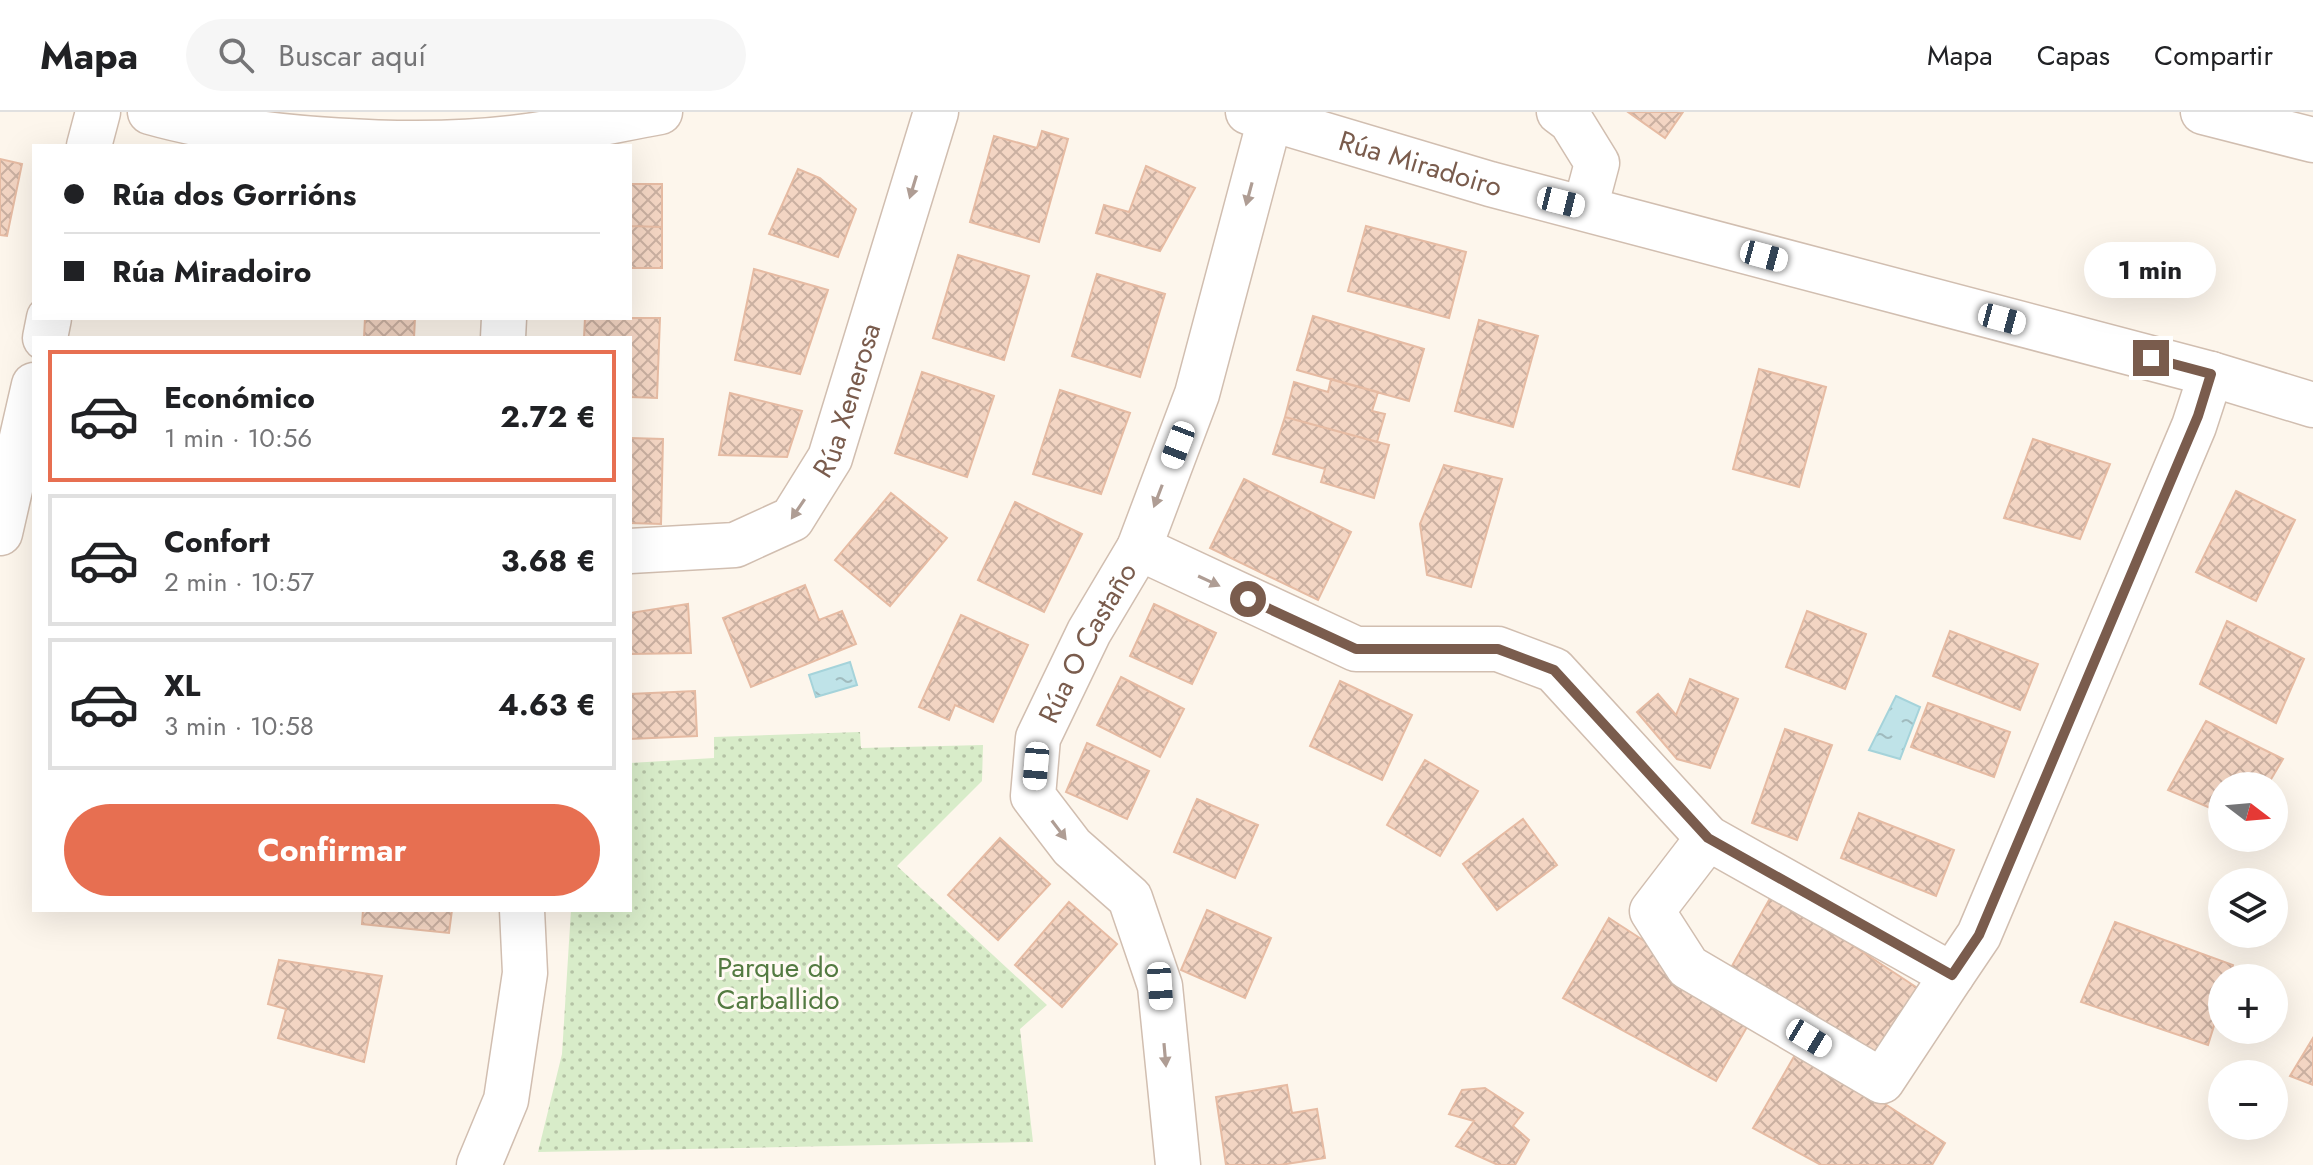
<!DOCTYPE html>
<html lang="es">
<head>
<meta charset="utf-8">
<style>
  body { margin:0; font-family:Jost,sans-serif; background:#f6f6f6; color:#202124; height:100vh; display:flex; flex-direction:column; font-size:30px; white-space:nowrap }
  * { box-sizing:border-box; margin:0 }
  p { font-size:26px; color:#757577 }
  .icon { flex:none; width:44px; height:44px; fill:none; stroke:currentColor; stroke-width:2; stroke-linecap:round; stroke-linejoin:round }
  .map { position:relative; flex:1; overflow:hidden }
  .sheet { position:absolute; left:32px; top:224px; width:600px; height:576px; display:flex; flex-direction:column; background:#fff; border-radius:0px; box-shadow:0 8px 32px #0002 }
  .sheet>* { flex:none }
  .hud { position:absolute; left:32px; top:32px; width:600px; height:176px; border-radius:0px; box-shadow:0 8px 32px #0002; display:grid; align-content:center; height:176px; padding:0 32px; background:#fff }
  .needle { width:52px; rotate:106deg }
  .buttons { position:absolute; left:2208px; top:660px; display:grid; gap:16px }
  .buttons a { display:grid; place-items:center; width:80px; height:80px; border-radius:50%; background:#fff; box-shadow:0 8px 32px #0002; font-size:40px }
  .end { position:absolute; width:36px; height:36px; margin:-18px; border:10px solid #7a5c4d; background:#fff; box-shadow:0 0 0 4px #fff }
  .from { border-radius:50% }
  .bubble { position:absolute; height:56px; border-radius:28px; background:#fff; box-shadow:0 8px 32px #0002; font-size:26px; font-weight:700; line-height:56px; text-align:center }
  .car { position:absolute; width:24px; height:48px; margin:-24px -12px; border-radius:10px; box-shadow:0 0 6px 2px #0007; background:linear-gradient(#fff 24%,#345 0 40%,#fff 0 76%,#345 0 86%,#fff 0) }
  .hud b { display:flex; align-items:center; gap:28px; height:76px; font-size:30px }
  .hud b+b { border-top:2px solid #e0e0e0 }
  .hud i { width:20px; height:20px; background:#202124 }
  ul { padding:14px 0 0; list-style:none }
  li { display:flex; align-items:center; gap:24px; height:132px; margin:0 16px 12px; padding:0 16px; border:4px solid #e0e0e0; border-radius:0px }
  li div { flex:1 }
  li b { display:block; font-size:30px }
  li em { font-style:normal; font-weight:700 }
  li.active { border-color:#e76f51 }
  li>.icon { width:72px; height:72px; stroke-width:1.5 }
  .primary-button { display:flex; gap:16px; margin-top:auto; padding:16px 32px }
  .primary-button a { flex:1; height:92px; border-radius:48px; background:#e76f51; color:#fff; font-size:32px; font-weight:700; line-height:92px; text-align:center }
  header { display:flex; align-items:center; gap:48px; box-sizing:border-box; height:112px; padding:0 40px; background:#fff; border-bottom:2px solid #e0e0e0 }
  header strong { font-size:38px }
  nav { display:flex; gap:44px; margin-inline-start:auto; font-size:28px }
  .search { width:560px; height:72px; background:#f6f6f6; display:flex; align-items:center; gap:20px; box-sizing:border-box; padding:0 28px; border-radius:44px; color:#757577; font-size:30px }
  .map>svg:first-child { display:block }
  .park { fill:url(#park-dots) }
  .water { fill:url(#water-ripples); stroke:#a5d3da; stroke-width:2 }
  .building { fill:url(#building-cross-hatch); stroke:#e6bba3; stroke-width:2 }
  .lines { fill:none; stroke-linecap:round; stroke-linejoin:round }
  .minor-casing { stroke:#d1beb0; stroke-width:47 }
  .minor { stroke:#fff; stroke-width:44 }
  .oneway { fill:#af9d94 }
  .route { stroke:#7a5c4d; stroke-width:10 }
  .labels { text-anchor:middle; stroke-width:6; stroke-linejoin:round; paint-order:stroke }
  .street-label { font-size:28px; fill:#7a5c4d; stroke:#fffaf3 }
  .park-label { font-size:28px; fill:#537a41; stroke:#fffaf3 }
</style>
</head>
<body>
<header>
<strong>Mapa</strong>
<div class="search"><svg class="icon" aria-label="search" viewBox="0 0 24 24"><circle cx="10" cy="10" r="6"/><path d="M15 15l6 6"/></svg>Buscar aquí</div>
<nav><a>Mapa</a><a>Capas</a><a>Compartir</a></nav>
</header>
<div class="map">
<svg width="2313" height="1053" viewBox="0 0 2313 1053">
  <defs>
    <pattern id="park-dots" width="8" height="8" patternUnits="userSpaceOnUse" patternTransform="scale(2)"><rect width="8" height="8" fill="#d8ecc9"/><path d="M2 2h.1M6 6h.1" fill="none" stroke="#b4c2a5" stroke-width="1.8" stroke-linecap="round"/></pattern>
    <pattern id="water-ripples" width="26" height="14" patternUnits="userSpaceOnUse" patternTransform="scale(2)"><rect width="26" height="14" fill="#bfe3e8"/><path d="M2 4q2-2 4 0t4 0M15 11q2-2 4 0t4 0" fill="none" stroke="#a0bbbe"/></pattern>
    <pattern id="building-cross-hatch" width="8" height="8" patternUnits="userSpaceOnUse" patternTransform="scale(2)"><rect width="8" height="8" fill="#f3d5c3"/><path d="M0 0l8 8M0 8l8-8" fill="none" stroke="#cab0a1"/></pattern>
  </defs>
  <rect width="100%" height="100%" fill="#fdf6ec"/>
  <!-- park -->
  <path class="park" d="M860,620L861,636L983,633L982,669L897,754L1047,893L1020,917L1033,1030L538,1040L562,942L571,798H630V651L714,646V625Z"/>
  <!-- water -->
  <path class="water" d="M850,550L857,573L816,585L809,563Z
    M1896,584L1920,595L1900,647L1869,638Z"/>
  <!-- building -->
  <path class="building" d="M1628,0H1683L1665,26Z
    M1042,19L1068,27L1039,130L970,110L994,24L1037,36Z
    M0,47L22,52L7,124L0,123Z
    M1146,54L1195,76L1160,139L1096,121L1104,93L1129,100Z
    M798,57L820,66L856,97L838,145L769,122Z
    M630,72H662V115L630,114Z
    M630,114L662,115V156H630Z
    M1366,114L1466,140L1449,206L1348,179Z
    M958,143L1029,164L1004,248L933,226Z
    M754,157L828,178L800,262L735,248Z
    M1097,162L1165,182L1140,265L1072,244Z
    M1313,204L1424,237L1409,289L1297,258Z
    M365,206H415L414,226H364Z
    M585,206H660L657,286L630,285V226H584Z
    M1479,208L1538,224L1513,315L1455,299Z
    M1759,257L1826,275L1799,375L1733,357Z
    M922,260L994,284L967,365L895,341Z
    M1331,267L1378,280L1372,299L1385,302L1377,330L1285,305L1294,270L1328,280Z
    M1060,278L1130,301L1101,382L1033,362Z
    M730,281L802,299L787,345L719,343Z
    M1285,305L1389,333L1374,386L1321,370L1325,357L1273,342Z
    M630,326L663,327L661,412L630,411Z
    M2033,327L2110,352L2080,427L2004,406Z
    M1444,353L1502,367L1471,475L1427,463L1420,412Z
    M1244,367L1351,420L1318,488L1210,436Z
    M2236,379L2295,408L2256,489L2196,460Z
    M891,381L947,426L890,494L835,448Z
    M1015,390L1082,422L1044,500L978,468Z
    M805,473L819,508L842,499L856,532L751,575L723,506Z
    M688,492L691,541L630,542V501Z
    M1154,492L1216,521L1192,572L1130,544Z
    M1807,499L1866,522L1845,577L1786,555Z
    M961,503L1028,533L993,610L955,593L949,608L919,595Z
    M2227,509L2304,547L2276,611L2200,572Z
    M1950,519L2038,552L2020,598L1933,564Z
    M1121,565L1184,597L1160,645L1097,613Z
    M1690,567L1738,587L1710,656L1677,647L1637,600L1658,582L1676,603Z
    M1340,569L1412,603L1382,668L1310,634Z
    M695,579L697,624L630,627V582Z
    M1928,591L2010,620L1994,665L1911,635Z
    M2206,609L2283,647L2267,674H2222V701L2168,678Z
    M1785,617L1832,633L1797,728L1752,711Z
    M1087,631L1149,659L1127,707L1066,680Z
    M1425,648L1478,679L1440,744L1387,713Z
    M1197,687L1258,713L1235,766L1174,740Z
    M1859,701L1954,738L1936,784L1841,746Z
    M1523,707L1557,753L1497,798L1463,752Z
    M1000,726L1050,772L998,828L948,783Z
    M1773,781L1919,877L1882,944L1728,861Z
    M1069,790L1117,832L1062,895L1015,853Z
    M363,798H452L449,821L362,812Z
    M1207,798L1271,826L1245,886L1181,858Z
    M1609,806L1755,901L1716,969L1563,886Z
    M2115,810L2233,853L2229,866H2222V888L2208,933L2081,890Z
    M279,848L382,864L364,950L278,926L286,897L268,892Z
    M2313,926V973L2290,964Z
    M1799,936L1945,1031L1932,1053H1821L1753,1016Z
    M1287,973L1292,1001L1317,997L1325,1046L1280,1053H1226L1216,985Z
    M1485,976L1523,1001L1513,1014L1529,1028L1515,1053H1498L1456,1034L1474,1009L1449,1002L1462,978Z"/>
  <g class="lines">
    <!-- minor casing -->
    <g class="minor-casing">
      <g id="minor">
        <path d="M150,0C252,29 422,39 527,24C572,18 616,8 660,0"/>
        <path id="s1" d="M1248,0L1490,72L2211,262L2313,293"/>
        <path d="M1559,0L1571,9L1597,51L1585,96"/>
        <path d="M2203,0L2313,28"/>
        <path d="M89,34L98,0"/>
        <path d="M45,226L49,206"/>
        <path d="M503,226L504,206"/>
        <path d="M0,421L34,273"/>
        <path d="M1139,436L1356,537H1498L1554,558L1708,726L1952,863L1979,823L2194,314L2211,262"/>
        <path id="s2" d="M630,439L735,433L792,407L830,346L936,0"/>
        <path d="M1708,726L1652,799L1688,855L1882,969L1952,863"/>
        <path d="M479,1053L506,988L525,861L522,798"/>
        <path id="s3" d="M1178,1053L1160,874L1130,786L1072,735L1033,684L1038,626L1089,520L1139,436L1197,282L1270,7"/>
      </g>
    </g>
    <!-- minor -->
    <use href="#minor" class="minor"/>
  </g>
  <!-- one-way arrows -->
  <defs><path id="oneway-solid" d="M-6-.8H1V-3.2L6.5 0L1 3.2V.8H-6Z" transform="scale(2)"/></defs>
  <g class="oneway">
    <use href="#oneway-solid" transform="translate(913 75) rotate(107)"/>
    <use href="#oneway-solid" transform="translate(1249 82) rotate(105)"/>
    <use href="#oneway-solid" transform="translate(1158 384) rotate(111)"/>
    <use href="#oneway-solid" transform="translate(798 397) rotate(124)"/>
    <use href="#oneway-solid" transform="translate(1209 469) rotate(25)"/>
    <use href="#oneway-solid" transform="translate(1059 718) rotate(53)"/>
    <use href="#oneway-solid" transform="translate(1165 943) rotate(85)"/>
  </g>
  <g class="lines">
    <!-- route -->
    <path class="route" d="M1248,487L1356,537H1498L1554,558L1708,726L1952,863L1979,823L2198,304L2211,262L2151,246"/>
  </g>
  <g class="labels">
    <!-- street labels -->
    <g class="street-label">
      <text dy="10" stroke="none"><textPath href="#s1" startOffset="180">Rúa Miradoiro</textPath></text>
      <text dy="10" stroke="none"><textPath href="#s2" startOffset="300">Rúa Xenerosa</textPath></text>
      <text dy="10" stroke="none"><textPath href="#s3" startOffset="580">Rúa O Castaño</textPath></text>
    </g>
    <!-- park labels -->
    <g class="park-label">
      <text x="778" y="865">Parque do<tspan x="778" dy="32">Carballido</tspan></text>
    </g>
  </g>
</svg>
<div class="buttons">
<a><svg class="needle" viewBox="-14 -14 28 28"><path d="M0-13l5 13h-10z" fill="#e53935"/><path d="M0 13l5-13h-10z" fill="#757577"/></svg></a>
<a><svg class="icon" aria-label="layers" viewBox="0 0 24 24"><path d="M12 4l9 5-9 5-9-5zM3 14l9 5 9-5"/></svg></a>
<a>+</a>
<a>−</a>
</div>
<i class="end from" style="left:1248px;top:487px"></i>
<i class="end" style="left:2151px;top:246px"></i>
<div class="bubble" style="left:2084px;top:130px;width:132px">1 min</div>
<i class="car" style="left:1561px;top:90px;rotate:104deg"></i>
<i class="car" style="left:1764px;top:144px;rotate:105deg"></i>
<i class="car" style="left:2002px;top:207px;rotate:105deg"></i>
<i class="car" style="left:1178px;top:333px;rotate:201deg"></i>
<i class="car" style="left:1036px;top:654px;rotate:185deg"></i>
<i class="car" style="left:1160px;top:874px;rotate:176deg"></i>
<i class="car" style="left:1809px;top:926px;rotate:121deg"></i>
<div class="hud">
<b><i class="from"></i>Rúa dos Gorrións</b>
<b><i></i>Rúa Miradoiro</b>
</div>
<section class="sheet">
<ul>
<li class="active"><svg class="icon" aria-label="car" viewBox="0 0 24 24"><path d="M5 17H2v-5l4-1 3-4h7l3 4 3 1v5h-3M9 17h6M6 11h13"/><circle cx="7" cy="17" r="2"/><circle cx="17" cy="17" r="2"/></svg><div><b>Económico</b><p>1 min · 10:56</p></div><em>2.72 €</em></li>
<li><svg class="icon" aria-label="car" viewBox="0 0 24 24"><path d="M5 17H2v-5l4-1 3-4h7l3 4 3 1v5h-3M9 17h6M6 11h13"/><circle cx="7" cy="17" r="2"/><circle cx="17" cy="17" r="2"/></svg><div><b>Confort</b><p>2 min · 10:57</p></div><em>3.68 €</em></li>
<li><svg class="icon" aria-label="car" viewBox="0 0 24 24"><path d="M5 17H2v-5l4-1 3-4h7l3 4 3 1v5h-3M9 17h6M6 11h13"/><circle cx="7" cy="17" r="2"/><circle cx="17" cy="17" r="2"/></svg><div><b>XL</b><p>3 min · 10:58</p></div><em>4.63 €</em></li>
</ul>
<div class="primary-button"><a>Confirmar</a></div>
</section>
</div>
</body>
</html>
